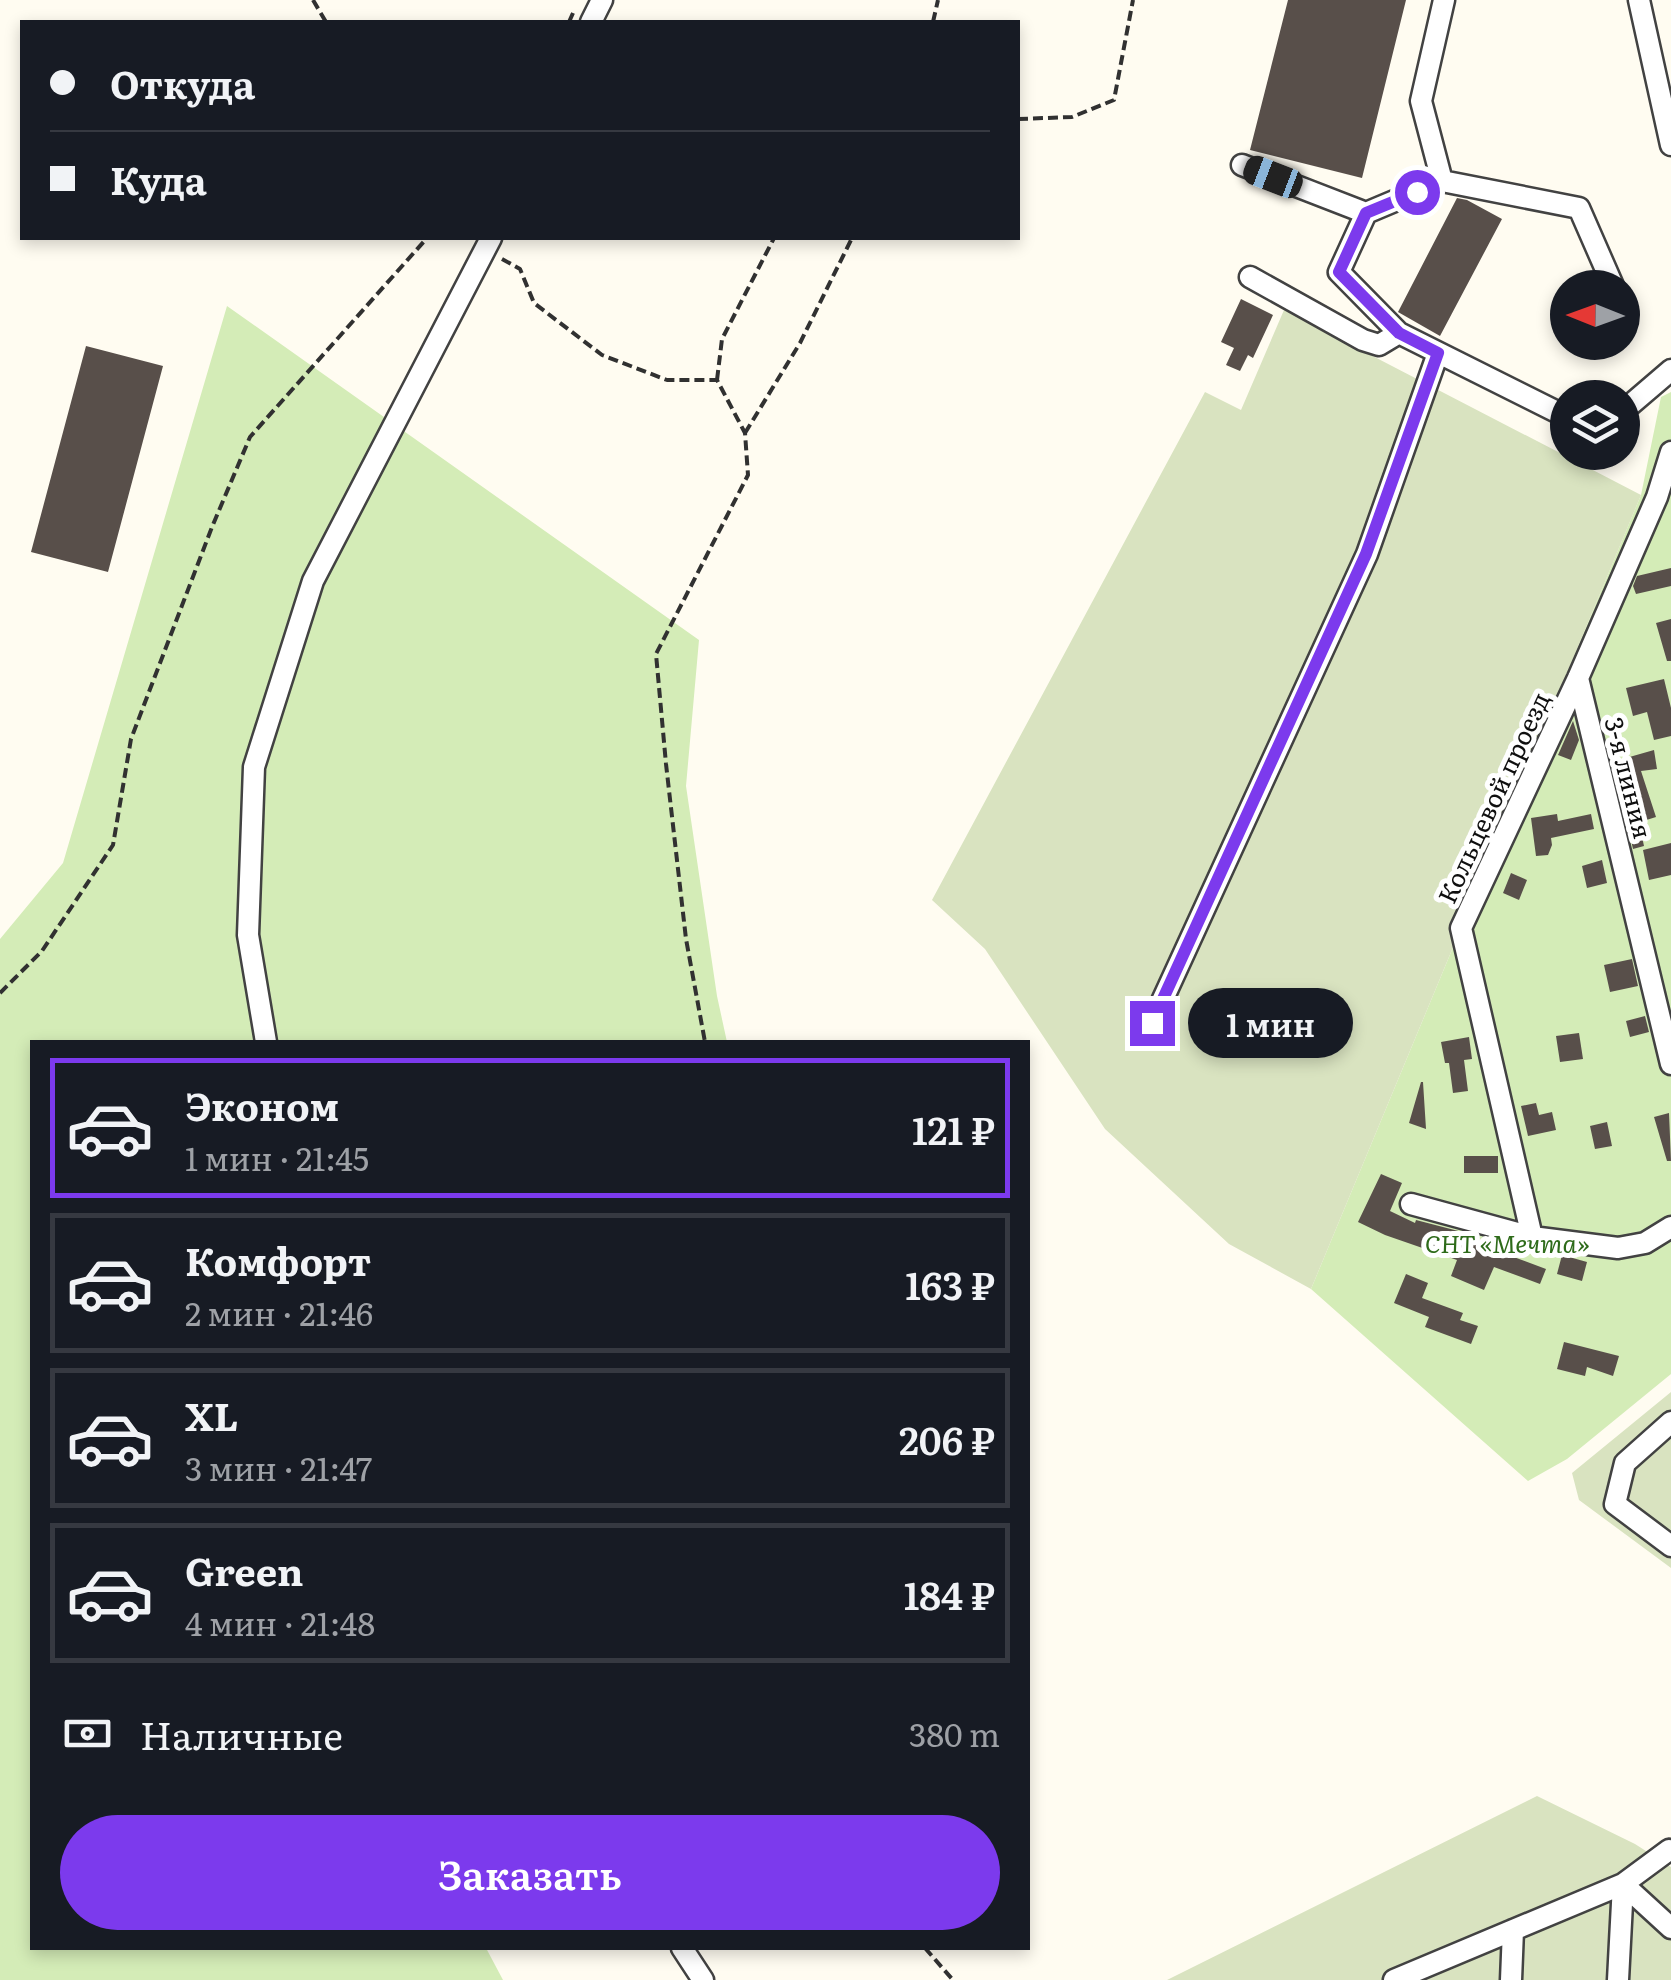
<!DOCTYPE html>
<html lang="ru">
<head>
<meta charset="utf-8">
<style>
  body { margin:0; font-family:Literata,serif; background:#242831; color:#f1f3f6; height:100vh; display:flex; flex-direction:column; font-size:38px; white-space:nowrap }
  * { box-sizing:border-box; margin:0 }
  p { font-size:32px; color:#9ea1a6 }
  .icon { flex:none; width:55px; height:55px; fill:none; stroke:currentColor; stroke-width:2; stroke-linecap:round; stroke-linejoin:round }
  .map { position:relative; flex:1; overflow:hidden }
  .details { position:absolute; left:30px; top:1040px; width:1000px; height:910px; display:flex; flex-direction:column; background:#171b24; border-radius:0px; box-shadow:0 5px 15px #0003 }
  .details>* { flex:none }
  .hud { position:absolute; left:20px; top:20px; width:1000px; height:220px; border-radius:0px; box-shadow:0 5px 15px #0003; display:grid; align-content:center; height:220px; padding:0 30px; background:#171b24 }
  .needle { width:65px; rotate:271deg }
  .controls { position:absolute; left:1550px; top:270px; display:grid; gap:20px }
  .controls a { display:grid; place-items:center; width:90px; height:90px; border-radius:50%; background:#171b24; box-shadow:0 5px 15px #0003; font-size:50px }
  .end { position:absolute; width:45px; height:45px; margin:-22px; border:12px solid #7c3aed; background:#fff; box-shadow:0 0 0 5px #fff }
  .from { border-radius:50% }
  .bubble { position:absolute; height:70px; border-radius:35px; background:#171b24; box-shadow:0 5px 15px #0003; font-size:32px; font-weight:600; line-height:70px; text-align:center }
  .car { position:absolute; width:30px; height:60px; margin:-30px -15px; border-radius:12px; box-shadow:0 0 8px 2px #0007; background:linear-gradient(#222 24%,#8ab4d8 0 40%,#222 0 76%,#8ab4d8 0 86%,#222 0) }
  .hud b { display:flex; align-items:center; gap:35px; height:95px; font-size:38px }
  .hud b+b { border-top:2px solid #363941 }
  .hud i { width:25px; height:25px; background:#f1f3f6 }
  ul { padding:18px 0 0; list-style:none }
  li { display:flex; align-items:center; gap:30px; height:140px; margin:0 20px 15px; padding:0 10px; border:5px solid #363941; border-radius:0px }
  li div { flex:1 }
  li b { display:block; font-size:38px }
  li em { font-style:normal; font-weight:600 }
  li.on { border-color:#7c3aed }
  li>.icon { width:90px; height:90px; stroke-width:1.5 }
  .pay { display:flex; align-items:center; gap:25px; height:110px; padding:0 30px; font-size:38px }
  .pay p { margin-inline-start:auto }
  .primary-button { display:flex; gap:20px; margin-top:auto; padding:20px 30px }
  .primary-button a { flex:1; height:115px; border-radius:60px; background:#7c3aed; color:#fff; font-size:40px; font-weight:600; line-height:115px; text-align:center }
  .map>svg:first-child { display:block }
  .green { fill:#d4ecb7 }
  .cemetery { fill:#d9e3c0 }
  .building { fill:#584f4a }
  .lines { fill:none; stroke-linecap:round; stroke-linejoin:round }
  .minor-casing { stroke:#424242; stroke-width:25 }
  .path { stroke:#313131; stroke-width:4; stroke-dasharray:10 5; stroke-linecap:butt }
  .minor { stroke:#fff; stroke-width:20 }
  .route { stroke:#7c3aed; stroke-width:12 }
  .labels { text-anchor:middle; stroke-width:10; stroke-linejoin:round; paint-order:stroke }
  .street-label { font-size:25px; fill:#0f0f0f; stroke:#fff }
  .park-label { font-size:25px; font-style:italic; fill:#2e6b1a; stroke:#fff }
</style>
</head>
<body>
<div class="map">
<svg width="1671" height="1980" viewBox="0 0 1671 1980">
  <rect width="100%" height="100%" fill="#fffcf1"/>
  <!-- green -->
  <path class="green" d="M227,306L699,640L686,786L717,996L727,1042H32V1948H486L503,1980H0V939L63,863Z
    M1671,392V1374L1567,1459L1528,1481L1311,1289L1641,495L1661,397Z"/>
  <!-- cemetery -->
  <path class="cemetery" d="M1284,310L1641,495L1311,1289L1229,1244L1105,1129L985,949L932,900L1205,392L1241,410Z
    M1671,1392V1568L1579,1500L1572,1473Z
    M1537,1796L1635,1844L1671,1867V1980H1167Z"/>
  <!-- building -->
  <path class="building" d="M1288,0H1406L1362,178L1250,150Z
    M1457,198L1467,200L1502,219L1440,336L1398,312Z
    M1241,299L1273,315L1253,358L1248,355L1240,371L1226,365L1234,348L1221,342Z
    M86,346L163,366L108,572L31,552Z
    M1671,568V586L1636,594L1633,586L1637,576Z
    M1671,619V661H1667L1656,623Z
    M1664,679L1671,708V736L1654,740L1647,712L1633,716L1626,688Z
    M1573,721L1579,740L1571,760L1558,755Z
    M1654,750L1657,769L1641,771L1656,817L1640,822L1637,814L1644,846L1633,849L1623,805L1633,803L1626,780L1617,783L1612,762Z
    M1557,814L1558,821L1591,814L1594,829L1551,838L1552,845L1548,855L1536,856L1531,818Z
    M1671,843V875L1649,880L1643,850Z
    M1602,860L1607,883L1587,888L1582,866Z
    M1511,873L1527,880L1519,900L1503,893Z
    M1632,959L1638,986L1610,992L1604,965Z
    M1645,1016L1649,1032L1630,1037L1626,1021Z
    M1579,1033L1583,1059L1560,1062L1556,1036Z
    M1469,1037L1472,1059L1464,1060L1468,1091L1453,1093L1449,1063H1445L1441,1042Z
    M1421,1082H1423L1426,1129L1409,1123Z
    M1536,1103L1539,1115L1552,1112L1556,1130L1528,1136L1521,1106Z
    M1669,1113L1671,1161H1667L1654,1117Z
    M1607,1122L1612,1146L1595,1149L1590,1126Z
    M1464,1156H1498V1173H1464Z
    M1381,1174L1402,1183L1390,1211L1415,1223L1416,1220L1466,1233V1235L1501,1250L1500,1252L1546,1269L1540,1284L1494,1267L1484,1290L1451,1276L1457,1260L1385,1235L1358,1222Z
    M1562,1255L1587,1262L1582,1281L1557,1274Z
    M1406,1274L1428,1283L1422,1298L1463,1313L1460,1320L1478,1326L1471,1344L1425,1327L1429,1317L1394,1303Z
    M1564,1342L1619,1356L1613,1376L1587,1367L1585,1376L1557,1369Z"/>
  <g class="lines">
    <!-- minor casing -->
    <g class="minor-casing">
      <path id="minor" d="M1444,0L1421,101L1442,181L1366,213L1339,272L1399,333L1557,412L1568,413
        M1639,0L1671,145
        M591,22L602,0
        M1242,165L1366,213
        M1442,181L1579,208L1614,288
        M1250,277L1363,340L1379,345L1399,333
        M1622,307L1623,308
        M1622,409L1629,406L1671,370
        M1578,678L1671,1064
        M1152,1023L1367,554L1438,353
        M266,1042L248,935L254,767L313,581L491,238
        M1411,1204L1532,1237L1618,1248L1645,1243L1671,1227
        M1532,1237L1461,928L1578,678L1657,497L1671,452
        M1671,1422L1625,1463L1615,1504L1671,1546
        M1623,1884L1671,1928
        M682,1948L703,1980
        M1394,1980L1623,1884L1669,1850L1671,1851
        M1511,1980L1513,1930
        M1618,1980L1623,1884"/>
    </g>
    <!-- path -->
    <path class="path" d="M313,0L326,22
      M569,22L573,13
      M933,22L938,0
      M1018,119L1072,117L1114,100L1133,0
      M502,259L520,269L534,303L602,355L667,380H717L745,433L748,475L656,654L666,764L686,939L705,1042
      M717,380L722,339L774,238
      M745,433L800,343L852,238
      M0,993L42,951L113,845L131,739L212,527L250,437L427,238
      M925,1948L953,1980"/>
    <!-- minor -->
    <use href="#minor" class="minor"/>
  </g>
  <g class="lines">
    <!-- route -->
    <path class="route" d="M1152,1023L1366,554L1438,353L1399,333L1339,272L1366,213L1417,192"/>
  </g>
  <g class="labels">
    <!-- street labels -->
    <g class="street-label">
      <text transform="translate(1628 778) rotate(76)" y="9">3-я линия</text>
      <text transform="translate(1494 798) rotate(-65)" y="9">Кольцевой проезд</text>
    </g>
    <!-- park labels -->
    <g class="park-label">
      <text x="1507" y="1253">СНТ «Мечта»</text>
    </g>
  </g>
</svg>
<div class="controls">
<a><svg class="needle" viewBox="-14 -14 28 28"><path d="M0-13l5 13h-10z" fill="#e53935"/><path d="M0 13l5-13h-10z" fill="#9ea1a6"/></svg></a>
<a><svg class="icon" aria-label="layers" viewBox="0 0 24 24"><path d="M12 4l9 5-9 5-9-5zM3 14l9 5 9-5"/></svg></a>
</div>
<i class="end from" style="left:1417px;top:192px"></i>
<i class="end" style="left:1152px;top:1023px"></i>
<div class="bubble" style="left:1188px;top:988px;width:165px">1 мин</div>
<i class="car" style="left:1273px;top:177px;rotate:291deg"></i>
<div class="hud">
<b><i class="from"></i>Откуда</b>
<b><i></i>Куда</b>
</div>
<section class="details">
<ul>
<li class="on"><svg class="icon" aria-label="car" viewBox="0 0 24 24"><path d="M5 17H2v-5l4-1 3-4h7l3 4 3 1v5h-3M9 17h6M6 11h13"/><circle cx="7" cy="17" r="2"/><circle cx="17" cy="17" r="2"/></svg><div><b>Эконом</b><p>1 мин · 21:45</p></div><em>121 ₽</em></li>
<li><svg class="icon" aria-label="car" viewBox="0 0 24 24"><path d="M5 17H2v-5l4-1 3-4h7l3 4 3 1v5h-3M9 17h6M6 11h13"/><circle cx="7" cy="17" r="2"/><circle cx="17" cy="17" r="2"/></svg><div><b>Комфорт</b><p>2 мин · 21:46</p></div><em>163 ₽</em></li>
<li><svg class="icon" aria-label="car" viewBox="0 0 24 24"><path d="M5 17H2v-5l4-1 3-4h7l3 4 3 1v5h-3M9 17h6M6 11h13"/><circle cx="7" cy="17" r="2"/><circle cx="17" cy="17" r="2"/></svg><div><b>XL</b><p>3 мин · 21:47</p></div><em>206 ₽</em></li>
<li><svg class="icon" aria-label="car" viewBox="0 0 24 24"><path d="M5 17H2v-5l4-1 3-4h7l3 4 3 1v5h-3M9 17h6M6 11h13"/><circle cx="7" cy="17" r="2"/><circle cx="17" cy="17" r="2"/></svg><div><b>Green</b><p>4 мин · 21:48</p></div><em>184 ₽</em></li>
</ul>
<div class="pay"><svg class="icon" aria-label="cash" viewBox="0 0 24 24"><path d="M3 7h18v10H3z"/><circle cx="12" cy="12" r="2"/></svg>Наличные<p>380 m</p></div>
<div class="primary-button"><a>Заказать</a></div>
</section>
</div>
</body>
</html>
